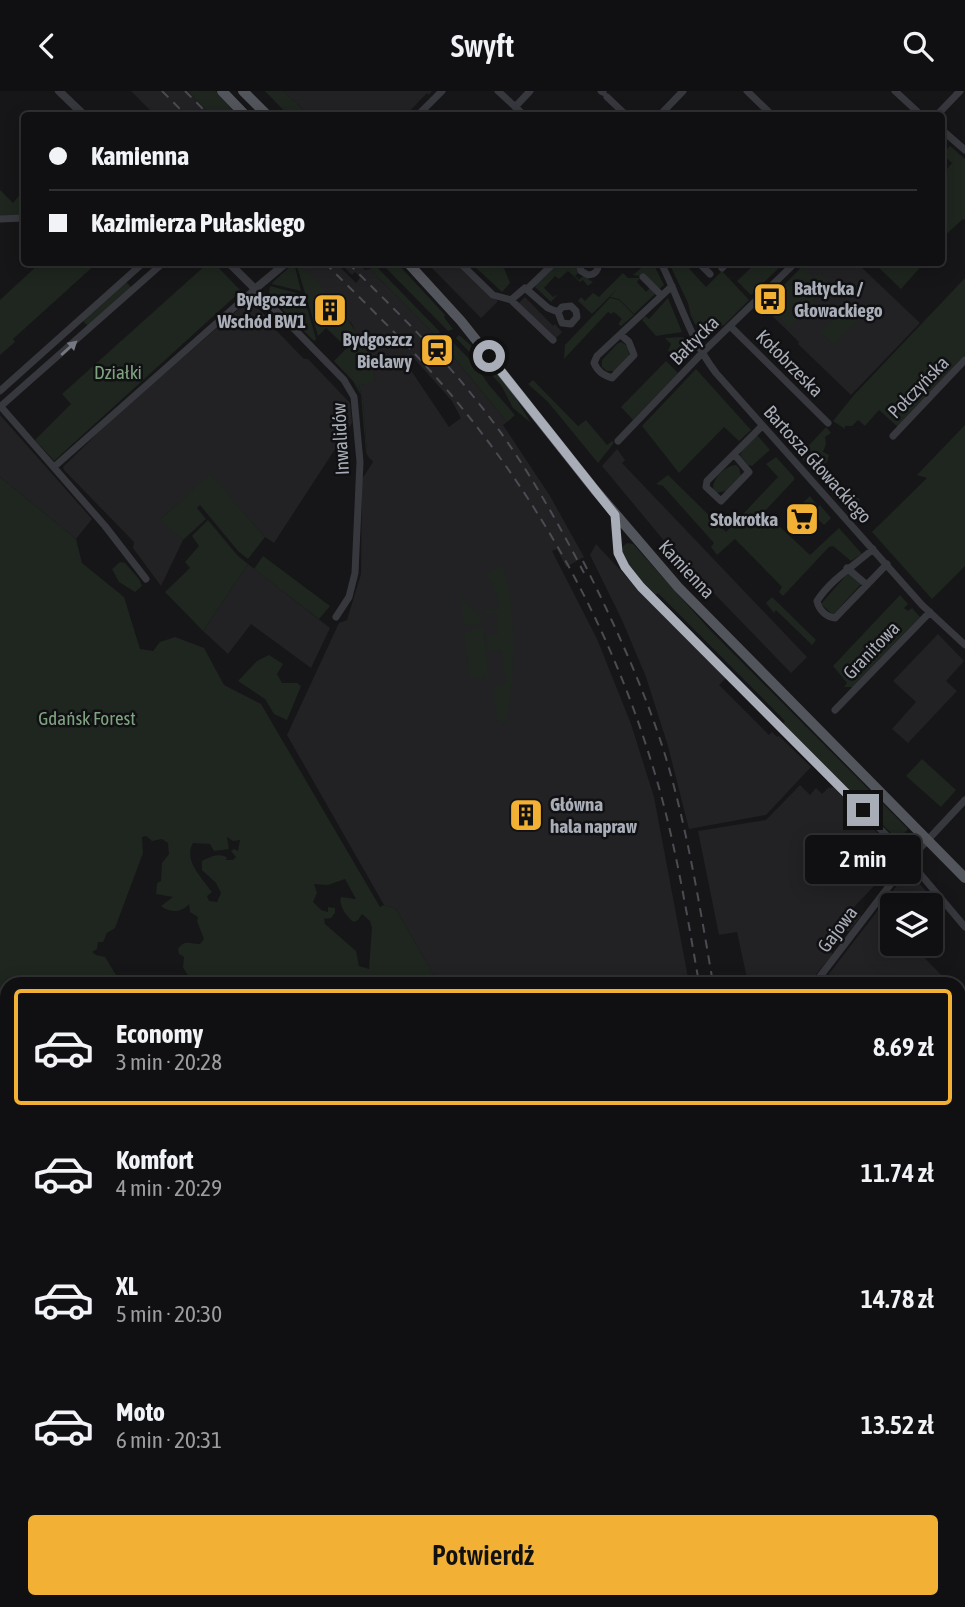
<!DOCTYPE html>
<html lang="pl">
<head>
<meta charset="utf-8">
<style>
  body { margin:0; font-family:"Asap Condensed",sans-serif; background:#19191b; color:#f1f3f6; height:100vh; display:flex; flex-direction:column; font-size:26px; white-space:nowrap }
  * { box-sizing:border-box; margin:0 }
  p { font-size:23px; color:#9c9d9f }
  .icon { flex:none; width:38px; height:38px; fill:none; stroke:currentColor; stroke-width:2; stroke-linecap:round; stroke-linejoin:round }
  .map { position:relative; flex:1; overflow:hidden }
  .drawer { position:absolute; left:0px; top:886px; width:966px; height:632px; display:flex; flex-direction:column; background:#101012; border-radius:21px 21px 0 0; box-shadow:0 4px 18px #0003,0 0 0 2px #303032 }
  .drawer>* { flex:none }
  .banner { position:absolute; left:21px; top:21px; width:924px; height:154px; border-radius:7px; box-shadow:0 4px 18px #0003,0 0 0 2px #303032; display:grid; align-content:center; height:154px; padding:0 28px; background:#101012 }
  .controls { position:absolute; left:880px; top:802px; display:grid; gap:14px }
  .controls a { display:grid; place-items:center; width:63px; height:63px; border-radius:7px; background:#101012; box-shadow:0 4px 18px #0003,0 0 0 2px #303032; font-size:35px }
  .end { position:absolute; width:32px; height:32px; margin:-16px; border:9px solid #a8adb8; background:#111; box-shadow:0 0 0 4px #111 }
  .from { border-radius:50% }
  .bubble { position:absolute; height:49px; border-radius:7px; background:#101012; box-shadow:0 4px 18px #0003,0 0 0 2px #303032; font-size:23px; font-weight:600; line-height:49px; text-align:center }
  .banner b { display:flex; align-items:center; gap:24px; height:66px; font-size:26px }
  .banner b+b { border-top:2px solid #303032 }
  .banner i { width:18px; height:18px; background:#f1f3f6 }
  ul { padding:12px 0 0; list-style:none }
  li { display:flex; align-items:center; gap:21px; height:116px; margin:0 14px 10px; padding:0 14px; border:4px solid transparent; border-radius:7px }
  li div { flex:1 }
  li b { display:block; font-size:26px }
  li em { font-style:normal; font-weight:600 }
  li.current { border-color:#f2b134 }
  li>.icon { width:63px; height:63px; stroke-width:1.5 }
  .action { display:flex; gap:14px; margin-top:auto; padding:14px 28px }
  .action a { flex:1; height:80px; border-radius:7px; background:#f2b134; color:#111; font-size:28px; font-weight:600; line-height:80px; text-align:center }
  header { display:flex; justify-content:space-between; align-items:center; height:91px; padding:0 28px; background:#101012; font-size:32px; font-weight:600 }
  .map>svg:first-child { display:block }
  .built { fill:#222225; fill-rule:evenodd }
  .green { fill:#1e261f; fill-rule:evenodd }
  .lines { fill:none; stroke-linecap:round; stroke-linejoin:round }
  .minor { stroke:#37383d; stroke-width:7 }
  .tertiary { stroke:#37383d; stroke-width:8 }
  .primary { stroke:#53555c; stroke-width:10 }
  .rail { stroke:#4a4c52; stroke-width:2; stroke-dasharray:9 7; stroke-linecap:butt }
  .oneway { fill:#757881 }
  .route { stroke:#a8adb8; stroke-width:9 }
  .labels { text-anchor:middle; stroke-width:5; stroke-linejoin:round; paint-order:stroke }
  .poi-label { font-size:19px; font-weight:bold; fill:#a8adb8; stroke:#111113; text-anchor:end }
  .street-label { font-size:19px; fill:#a8adb8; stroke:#111113 }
  .park-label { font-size:19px; fill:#7fa381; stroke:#111113 }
</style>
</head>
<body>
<header><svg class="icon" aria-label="back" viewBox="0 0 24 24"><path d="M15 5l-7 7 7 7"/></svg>Swyft<svg class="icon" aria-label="search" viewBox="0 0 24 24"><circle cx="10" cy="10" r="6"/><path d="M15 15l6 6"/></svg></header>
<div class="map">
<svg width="965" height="1516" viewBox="0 0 965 1516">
  <rect width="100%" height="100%" fill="#161618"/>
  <!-- built -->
  <path class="built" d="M131,0H188L212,24H155Z
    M283,0H432L429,4L427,2L406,24H309Z
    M297,172H336L356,192L360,187L355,181L352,184L340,172H358L365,179L370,178L437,246L507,331L503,334L550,405L584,466L566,476L557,458L552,460L597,548L631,633L654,706L689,892H438L396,818L384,814L287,644L339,532L347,529L361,483L362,388L373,371L367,363L363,310L359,295L375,289L352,233ZM411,264L452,310L461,327L449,336L404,269Z
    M427,172H457L498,210L481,227Z
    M805,172H857L920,232L851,304L798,253L799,251L763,216Z
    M525,206L553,235L555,233L562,241L551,252L515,216Z
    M249,209L273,232L272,235L304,268H308L350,312L352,332L274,452L265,446L210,384L161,428L183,449L161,495L133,457L134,451L64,379L63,376L110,330Z
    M0,324L92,428L76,448L0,386Z
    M617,358L625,369L622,372L807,566L791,582L670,457L602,375Z
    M596,453L650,511L726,587L719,594L769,644L772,641L777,646L779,645L811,676L766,724L689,738L668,655L646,586L622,529L590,464Z
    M248,473L330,537L311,577L251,533L228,563L203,540Z
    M938,543L964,570L946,590L957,600L908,652L892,638L916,611L893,590Z
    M800,694L810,704L816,697L822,703L828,697L834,696L898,764L899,769L854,816L861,825L849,840H838L830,852L832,864L809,892H748L737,841L719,844L698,740L766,729Z
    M910,782L946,823L931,842V814H892V852H923L918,860L949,892H822L905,784Z
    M965,1063V1189L959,1185V1071Z"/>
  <!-- green -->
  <path class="green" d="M188,0H216L237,24H212Z
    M265,0H283L309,24H288Z
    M950,55L965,68V129L963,128L942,147V84L952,72L942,63Z
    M0,99L13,112L24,99V125L0,126Z
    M40,172H97L13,248L15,251L0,264V209Z
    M208,172H214L241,200L54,370L35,349L71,313L62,303Z
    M294,172L301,200L272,193L273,191Z
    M296,172C332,202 365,243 375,290L359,295L363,310L367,363L373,367L370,368L366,362L361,304L353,290L334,270L347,257L326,237L318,245Z
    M369,172H373L440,241L436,245L370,178L372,176Z
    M381,172H397L445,224L444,226L453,238L448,240Z
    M471,172H502L510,192L502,201Z
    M563,172H576L579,181L575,185L579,189L583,185L593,191L588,195L583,189L580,191L568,180L559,188L555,185L544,197L553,206L558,203L551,211L533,194L550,177H557Z
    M647,172H653L664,194L659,198L640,185L633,184Z
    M669,172H684L706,196L722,180L749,209L724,234L710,239L702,238L695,233L691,225L688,212Z
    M760,172H784L751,204L737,190L755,173L757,175Z
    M874,172H924L901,198Z
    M802,176L813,187L819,182L830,193L789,237L766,215Z
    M623,182L628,187H640L637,191L646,201L650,197L655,203L634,223L619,208L610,206L617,198L592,223L578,210L581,206L585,210L593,202L599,206Z
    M965,187V264L898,336L879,319L865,335L858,329L852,335H845V338L833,330L854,304Z
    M125,190L132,197L89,236L82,229Z
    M270,195L300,203L304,206L316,248L314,250L272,208L269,203Z
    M610,207L619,209L634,224L621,235L618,233L622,228L614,221L611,223L608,221L564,268L565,254Z
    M668,207L682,241L656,245L642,229L645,225L649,228Z
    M844,216L858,229L833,253L820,241Z
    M444,242L476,275L489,294L515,324L507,331L438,247Z
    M459,244L481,263L515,306L531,332L513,317L501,294L456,247Z
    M681,246L684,247L691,262L689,269L668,260L671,253L665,247Z
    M621,251L628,255L629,264L615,280H607L602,276V269L617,253Z
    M666,270L678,282L633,329L621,316Z
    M696,278L751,339L739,350L724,336L679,382L642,335Z
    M533,289L578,335L586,329L607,354L612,350L614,352L598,372L548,311L528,293Z
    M965,334V475L932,508L872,441L927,387L917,384Z
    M826,336L831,342L825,346L826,353L823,361L829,364L827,371L821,374L823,384L830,383L833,393L832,397L799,365Z
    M757,344L770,359L752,375L748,374L740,364L743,358Z
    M776,366L794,386V389L764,421L810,464L839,437L862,463L851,470L833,455L829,456L783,505L779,501L782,496L735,448L717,464L711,456L714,452L663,395L656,393L668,384L726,441L778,386L766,373Z
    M736,374L739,377L741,385L726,400L716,402L713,398C713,387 725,375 736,374Z
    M210,383L265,446L248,468L238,460L200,414L197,417L206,428L183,449L160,429Z
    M0,386L76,448L82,472L124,506L140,558L153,560L160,551L175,546L204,557L224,594L261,613L380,816L384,814L396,818L438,892H187L189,887L183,876L184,866L179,863L178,858C185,848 190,853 200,853L204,848L197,830L198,826L190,821L189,813C182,822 170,822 161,815L173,806L156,803L157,792L161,790L162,772L169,763L168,752L162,748L152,750L146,745L142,746L143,762L115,837L107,842L103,851H98L97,858L92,861L96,864L105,866L121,892H7V1510H85L79,1516H0ZM227,746L233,750L240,749L238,760L234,758L231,760L236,766L233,769H226L227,766C215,762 212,766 202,770V779L216,792L221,802L217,811L209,810L207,805L212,801C202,787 183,769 193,752L210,753L214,760L229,758ZM345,788L356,808L341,806C338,813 347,827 354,831L358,829L362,823L370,830L372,837L369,878L359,875L356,860L325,833L324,828L331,827L335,822V817L328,816V821L321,819L313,811L317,802L314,793L328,794Z
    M841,400L848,405L859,407L863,424L859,428L834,400Z
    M810,405L818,416L820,414L831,427L824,434L802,413Z
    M208,429L237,464L248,473L203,540L165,501L190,477L185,471L199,455L192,445Z
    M627,452L633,453L710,539L908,738L898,749L782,634L785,630L658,502L654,505L631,480L624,468L622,456Z
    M263,465L330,515L319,528L254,478Z
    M120,471L125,472L139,488L142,495L135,501L119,491L112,478Z
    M503,475C518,527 515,580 506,633L497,629L493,595L506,593L502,559L488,561L486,545L498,544V526L495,522L483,524L482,517L484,521L499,518L496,500H494L492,490L485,484Z
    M848,482L861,493L833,524L821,513Z
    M900,504L908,513L904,517L908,520L912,517L920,526L853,596H844L847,592L833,575Z
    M772,506L816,549L812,554L776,519L774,522L766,512Z
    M461,507L481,527L482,533L464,534Z
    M483,537L489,589L482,586V589L479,590L478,586H470L464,543L468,540Z
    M269,564L283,573L277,583L282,592H297L301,595L287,629L274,623L265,608L238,590L257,570Z
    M922,668L956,699L941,716L906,685Z
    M965,922V1063L959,1071V930Z
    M959,1185L965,1189V1343L959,1346Z
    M965,1476V1516H937L939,1510H959V1483Z
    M189,1510H578L557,1516H184Z
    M596,1510H647L634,1516H577Z"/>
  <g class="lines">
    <!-- minor -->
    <path class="minor" d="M498,0L524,24
      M601,0L603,1
      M747,0L772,24
      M895,0L921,24
      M607,6L626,24
      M515,16L530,0
      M418,24L442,0
      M660,24L683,0
      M937,24L960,0
      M942,39L965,59
      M0,128L24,127
      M460,172L493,204L511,209L525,197L548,217L558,221L562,232L571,233L577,226L576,220L571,215L562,216L558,221
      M579,172L581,180L588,184C595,184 599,179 598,172
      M661,172C680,209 690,248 716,282L922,514L965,554
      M699,172L710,183
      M722,177L727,172
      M643,186L661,204
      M527,198L554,172
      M511,209L553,249
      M730,235L828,332
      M621,244L629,251L634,264L612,287C603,284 598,281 594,272L597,265L672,195
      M0,300L143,172
      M0,316L163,172
      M2,317L105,435L146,488
      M893,345L965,269
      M618,350L705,259L795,172
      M734,363L749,381L721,410L706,396L707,390L762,335
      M54,376L255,198L344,289L354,306L360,371L355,482L349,506L336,526
      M615,424C618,463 617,465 641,496L895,753L965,836
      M873,458C854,475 831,488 817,510C819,519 826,526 835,527L887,473
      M847,477L867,494
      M835,619L930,521
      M815,892L909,769L965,709
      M959,1355L965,1352"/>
    <!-- tertiary -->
    <path class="tertiary" d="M59,0L84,24
      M229,172L255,198L286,172
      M959,1474L965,1466
      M842,1510L844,1516
      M866,1510L883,1514L901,1510
      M933,1516L935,1510"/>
    <!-- primary -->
    <path class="primary" d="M222,0L245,24
      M243,0L267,24
      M408,172L461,230L595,399L678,496L965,787
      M959,1391L965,1386
      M959,1418L965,1415
      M700,1516L722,1510
      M736,1516L752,1510"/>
    <!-- rail -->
    <path class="rail" d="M162,0L186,24
      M185,0L209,24
      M325,172C368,215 413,258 453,306C542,413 610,536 651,670C674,742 686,818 699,892
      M348,172C391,215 435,257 473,305C517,359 552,420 584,482
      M583,470C615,534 645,599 666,667C688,741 700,817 713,892
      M815,1510L816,1516"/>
  </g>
  <!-- one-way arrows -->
  <defs><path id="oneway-solid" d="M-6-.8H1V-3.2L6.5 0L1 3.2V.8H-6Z" transform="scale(1.75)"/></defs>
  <use class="oneway" href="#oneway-solid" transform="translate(69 257) rotate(-42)"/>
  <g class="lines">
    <!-- route -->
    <path class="route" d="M489,265L615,424L618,462L625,476L641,496L863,719"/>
  </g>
  <!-- icons -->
  <defs>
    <g id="bus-square" transform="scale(1.75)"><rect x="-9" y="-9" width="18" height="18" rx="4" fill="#f2b134" stroke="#111113"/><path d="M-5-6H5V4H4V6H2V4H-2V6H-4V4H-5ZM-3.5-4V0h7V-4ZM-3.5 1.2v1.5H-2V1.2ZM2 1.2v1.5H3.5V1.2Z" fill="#111"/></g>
    <g id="building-square" transform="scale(1.75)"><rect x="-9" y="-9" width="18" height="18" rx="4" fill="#f2b134" stroke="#111113"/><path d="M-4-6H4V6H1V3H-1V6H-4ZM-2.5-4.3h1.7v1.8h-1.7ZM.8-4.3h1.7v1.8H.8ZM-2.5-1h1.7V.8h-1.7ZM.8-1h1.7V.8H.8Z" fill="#111"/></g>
    <g id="station-square" transform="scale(1.75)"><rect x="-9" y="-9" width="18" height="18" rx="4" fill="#f2b134" stroke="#111113"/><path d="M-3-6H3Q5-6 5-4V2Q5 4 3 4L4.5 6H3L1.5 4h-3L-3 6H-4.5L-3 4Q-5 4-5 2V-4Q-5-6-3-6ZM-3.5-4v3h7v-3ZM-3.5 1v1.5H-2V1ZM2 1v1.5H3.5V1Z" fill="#111"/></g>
    <g id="supermarket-square" transform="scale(1.75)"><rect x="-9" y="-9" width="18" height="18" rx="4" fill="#f2b134" stroke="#111113"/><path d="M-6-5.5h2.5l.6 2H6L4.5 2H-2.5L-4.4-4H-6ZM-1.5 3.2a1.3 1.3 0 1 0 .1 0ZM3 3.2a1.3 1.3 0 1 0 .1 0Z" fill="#111"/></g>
  </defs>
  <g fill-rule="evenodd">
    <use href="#bus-square" x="770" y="208"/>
    <use href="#building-square" x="330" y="219"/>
    <use href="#station-square" x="437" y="259"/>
    <use href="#supermarket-square" x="802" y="428"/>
    <use href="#building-square" x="526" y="724"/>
  </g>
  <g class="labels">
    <!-- poi labels -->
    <g class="poi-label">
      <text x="794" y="204" text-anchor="start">Bałtycka /<tspan x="794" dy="22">Głowackiego</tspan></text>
      <text x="306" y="215">Bydgoszcz<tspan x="306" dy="22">Wschód BW1</tspan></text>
      <text x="412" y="255">Bydgoszcz<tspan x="412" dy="22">Bielawy</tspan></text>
      <text x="778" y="435">Stokrotka</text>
      <text x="550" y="720" text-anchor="start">Główna<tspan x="550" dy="22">hala napraw</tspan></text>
    </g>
    <!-- street labels -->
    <g class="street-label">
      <text transform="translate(694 249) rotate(-45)" y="7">Bałtycka</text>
      <text transform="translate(790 272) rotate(45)" y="7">Kołobrzeska</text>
      <text transform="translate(918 296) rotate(-46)" y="7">Połczyńska</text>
      <text transform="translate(340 348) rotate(-93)" y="7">Inwalidów</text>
      <text transform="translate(818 373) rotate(48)" y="7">Bartosza Głowackiego</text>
      <text transform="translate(687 478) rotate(47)" y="7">Kamienna</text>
      <text transform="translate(871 559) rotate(-46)" y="7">Granitowa</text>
      <text transform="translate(837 838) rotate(-53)" y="7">Gajowa</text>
    </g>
    <!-- park labels -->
    <g class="park-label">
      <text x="118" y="288">Działki</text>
      <text x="87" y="634">Gdańsk Forest</text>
    </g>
  </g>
</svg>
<div class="controls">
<a><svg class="icon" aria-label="layers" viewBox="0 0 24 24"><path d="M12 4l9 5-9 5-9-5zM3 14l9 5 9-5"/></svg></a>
</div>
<i class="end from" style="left:489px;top:265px"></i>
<i class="end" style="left:863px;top:719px"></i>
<div class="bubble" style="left:805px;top:744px;width:116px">2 min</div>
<div class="banner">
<b><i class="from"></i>Kamienna</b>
<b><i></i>Kazimierza Pułaskiego</b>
</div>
<section class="drawer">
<ul>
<li class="current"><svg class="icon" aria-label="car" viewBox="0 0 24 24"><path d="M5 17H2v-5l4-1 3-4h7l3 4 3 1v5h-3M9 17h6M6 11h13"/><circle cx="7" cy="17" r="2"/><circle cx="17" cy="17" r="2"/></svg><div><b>Economy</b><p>3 min · 20:28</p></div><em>8.69 zł</em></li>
<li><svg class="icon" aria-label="car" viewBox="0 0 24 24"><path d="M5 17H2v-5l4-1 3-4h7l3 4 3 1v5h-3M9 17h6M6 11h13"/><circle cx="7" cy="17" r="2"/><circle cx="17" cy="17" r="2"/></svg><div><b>Komfort</b><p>4 min · 20:29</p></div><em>11.74 zł</em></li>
<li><svg class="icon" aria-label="car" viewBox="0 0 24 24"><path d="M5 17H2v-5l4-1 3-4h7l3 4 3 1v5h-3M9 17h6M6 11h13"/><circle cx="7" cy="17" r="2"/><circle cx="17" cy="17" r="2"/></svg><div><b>XL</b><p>5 min · 20:30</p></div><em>14.78 zł</em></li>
<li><svg class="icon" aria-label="car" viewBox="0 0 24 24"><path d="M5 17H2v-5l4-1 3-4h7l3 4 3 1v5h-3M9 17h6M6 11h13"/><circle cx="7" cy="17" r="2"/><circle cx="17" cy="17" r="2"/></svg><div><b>Moto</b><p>6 min · 20:31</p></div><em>13.52 zł</em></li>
</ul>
<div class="action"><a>Potwierdź</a></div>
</section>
</div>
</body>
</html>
